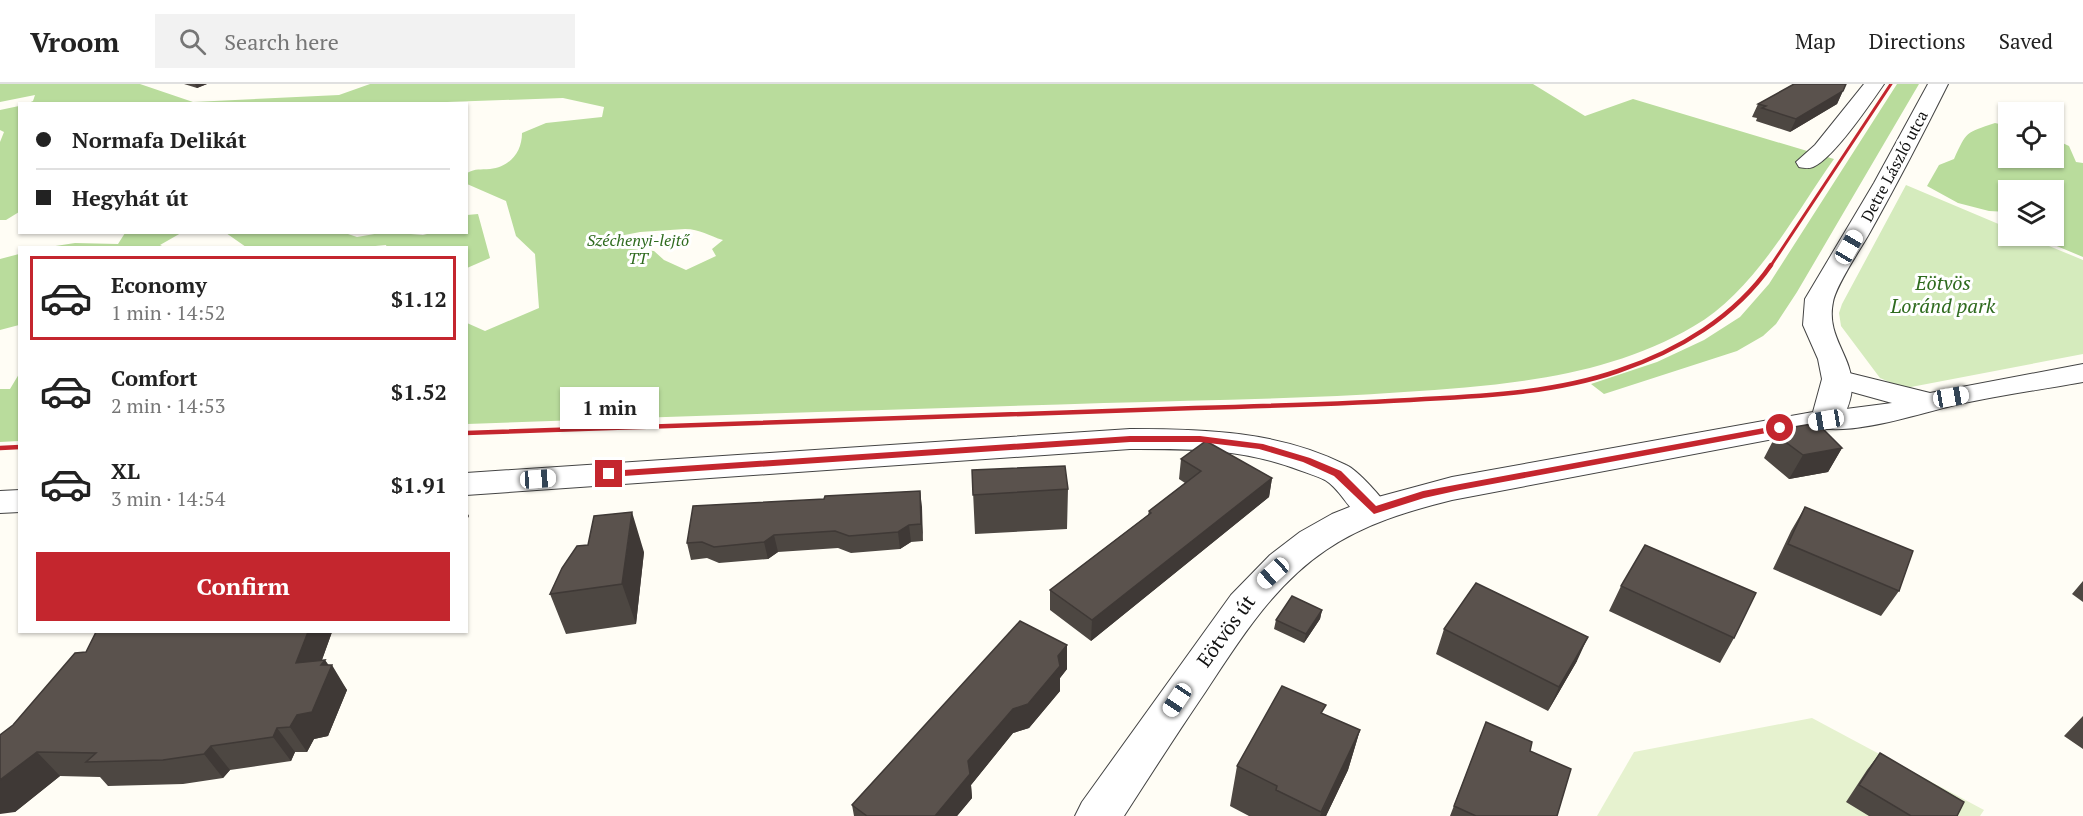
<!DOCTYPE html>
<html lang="en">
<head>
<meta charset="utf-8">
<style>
  body { margin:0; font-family:"PT Serif",serif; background:#f2f2f2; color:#222; height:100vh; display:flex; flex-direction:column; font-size:22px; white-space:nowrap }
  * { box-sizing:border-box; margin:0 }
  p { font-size:20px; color:#767676 }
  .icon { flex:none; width:33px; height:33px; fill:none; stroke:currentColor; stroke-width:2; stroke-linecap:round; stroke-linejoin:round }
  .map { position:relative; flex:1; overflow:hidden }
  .sheet { position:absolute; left:18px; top:162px; width:450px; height:387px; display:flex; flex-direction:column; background:#fff; border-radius:0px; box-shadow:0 2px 4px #0004 }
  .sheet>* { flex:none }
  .banner { position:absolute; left:18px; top:18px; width:450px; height:132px; border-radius:0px; box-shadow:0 2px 4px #0004; display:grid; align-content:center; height:132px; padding:0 18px; background:#fff }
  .controls { position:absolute; left:1998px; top:18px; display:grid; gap:12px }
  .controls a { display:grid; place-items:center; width:66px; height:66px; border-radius:0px; background:#fff; box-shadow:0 2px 4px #0004; font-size:30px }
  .end { position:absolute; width:27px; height:27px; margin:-14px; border:8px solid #c4262e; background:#fff; box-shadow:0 0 0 3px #fff }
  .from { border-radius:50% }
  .bubble { position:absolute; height:42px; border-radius:0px; background:#fff; box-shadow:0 2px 4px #0004; font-size:20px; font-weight:600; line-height:42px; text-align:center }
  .car { position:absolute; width:18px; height:36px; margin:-18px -9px; border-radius:8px; box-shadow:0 0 4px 2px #0007; background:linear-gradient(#fff 24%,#345 0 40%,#fff 0 76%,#345 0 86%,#fff 0) }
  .banner b { display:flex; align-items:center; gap:21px; height:57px; font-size:22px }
  .banner b+b { border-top:2px solid #e0e0e0 }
  .banner i { width:15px; height:15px; background:#222 }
  ul { padding:10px 0 0; list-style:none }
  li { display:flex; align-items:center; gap:18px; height:84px; margin:0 12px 9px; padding:0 6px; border:3px solid transparent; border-radius:0px }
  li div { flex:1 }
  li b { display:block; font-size:22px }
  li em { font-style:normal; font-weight:600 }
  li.current { border-color:#c4262e }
  li>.icon { width:54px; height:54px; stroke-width:1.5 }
  .cta { display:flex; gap:12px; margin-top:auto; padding:12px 18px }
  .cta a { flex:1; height:69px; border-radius:0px; background:#c4262e; color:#fff; font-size:24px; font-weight:600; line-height:69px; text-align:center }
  header { display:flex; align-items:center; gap:36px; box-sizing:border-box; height:84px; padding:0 30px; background:#fff; border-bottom:2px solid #e0e0e0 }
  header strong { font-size:28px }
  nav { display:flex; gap:33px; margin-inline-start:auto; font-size:21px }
  .search { width:420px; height:54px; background:#f2f2f2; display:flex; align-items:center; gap:15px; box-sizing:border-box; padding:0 21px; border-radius:0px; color:#767676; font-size:22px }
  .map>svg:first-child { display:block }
  .green { fill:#d5ebbd }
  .forest { fill:#b9dc9c; fill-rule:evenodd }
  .pitch { fill:#e6f2cf }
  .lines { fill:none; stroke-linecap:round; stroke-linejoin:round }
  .minor-casing { stroke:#444; stroke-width:2 }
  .tertiary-casing { stroke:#444; stroke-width:2 }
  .minor { fill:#fff; fill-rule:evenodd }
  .tertiary { fill:#fff; fill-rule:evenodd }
  .rail-far1 { stroke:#c4262e; stroke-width:3 }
  .rail { stroke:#c4262e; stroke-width:4.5 }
  .wall { fill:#4d4742 }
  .shaded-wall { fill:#3f3936 }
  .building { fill:#5a524d; stroke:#3f3936; stroke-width:1.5 }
  .route { fill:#c4262e }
  .labels { text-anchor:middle; stroke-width:6; stroke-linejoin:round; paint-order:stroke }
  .far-street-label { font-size:16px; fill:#111; stroke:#fff }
  .far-park-label { font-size:16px; font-style:italic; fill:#2f6b1f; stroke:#fff }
  .park-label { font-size:20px; font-style:italic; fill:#2f6b1f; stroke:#fff }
  .street-label { font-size:20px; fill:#111; stroke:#fff }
</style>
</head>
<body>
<header>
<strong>Vroom</strong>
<div class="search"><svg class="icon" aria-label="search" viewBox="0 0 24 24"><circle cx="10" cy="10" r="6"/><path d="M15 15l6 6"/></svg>Search here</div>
<nav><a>Map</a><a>Directions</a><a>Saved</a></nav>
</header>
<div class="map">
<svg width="2083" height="732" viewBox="0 0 2083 732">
  <rect width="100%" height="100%" fill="#fffdf5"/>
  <!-- green -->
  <path class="green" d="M1906,101L2008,144V152H2025L2083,176V270L1911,303H1901L1880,294L1841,242L1839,229L1842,220Z"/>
  <!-- forest -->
  <path class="forest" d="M0,0H140L193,18L339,11L370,0H1533L1585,32L1633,15L1834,75C1795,130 1754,208 1694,242C1606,294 1504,301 1404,308C1304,315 1204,316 1104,319C891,326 679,332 467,340V239L485,247L539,224L535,170L516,152L506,117L467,100V89C476,84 480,86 490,85C510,83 522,68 522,49L546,39L602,33L604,23L563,14L391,20H26L33,17L35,11L0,18ZM685,145C700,145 709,152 723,156L712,165L716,172L686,186L664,176L654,167L619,164L594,157L640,148Z
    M1897,0H1919L1797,208L1776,240L1763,252L1737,267L1604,310L1591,300L1657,278L1704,256L1740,233L1769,200Z
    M19,22V128L6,136H0V58L4,48L0,46V26Z
    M1995,39L2008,42V74H2054V55L2069,62L2076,78L2083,79V173L2052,160L2044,152H2054V106H2008V128L1989,127L1958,119L1927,102L1939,81L1954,75C1967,47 1965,49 1995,39Z
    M478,130L490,174L467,184L466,164H387L386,161L354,164L246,163L226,149L350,148L348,150L357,153L386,148L423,151L431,149L466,148L467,131Z
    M125,149H181L160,161L164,163H49L75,159L118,160Z
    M19,170V241L0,246V175Z
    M19,290V357L0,358V305H10Z"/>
  <!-- pitch -->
  <path class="pitch" d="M1812,634L1984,726L1980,732H1597L1634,668Z"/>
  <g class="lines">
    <!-- minor casing -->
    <g class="minor-casing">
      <path id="minor" d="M1864,0H1884C1870,20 1833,75 1813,83C1808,85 1804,84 1799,83L1796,78L1815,61Z
        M2083,280V298C2039,306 1994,312 1951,322C1915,331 1851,352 1815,343L1811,336L1815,329L1892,319L1827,301L1822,295L1827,289L1837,286L1930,309Z
        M1130,345C1204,345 1279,347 1346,381C1359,387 1383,415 1391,427L1386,435C1352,445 1348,410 1325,396C1317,392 1307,389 1299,386C1240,364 1192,365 1130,365L466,411V389Z
        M20,406V428L0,429V407Z"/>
    </g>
    <!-- tertiary casing -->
    <g class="tertiary-casing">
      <path id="tertiary" d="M1928,0H1948C1923,50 1897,100 1869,150C1860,166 1836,201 1833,218C1823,266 1877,283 1837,343L1452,416C1408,427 1364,440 1326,466C1274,501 1240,555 1206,607C1178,648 1151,690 1124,732H1075L1082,718L1231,511L1270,471L1300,448L1332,430L1367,416L1452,393L1813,328L1822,295L1818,275L1803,241L1805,215L1874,99Z"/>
    </g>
    <!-- minor -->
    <use href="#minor" class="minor"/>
    <!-- tertiary -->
    <use href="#tertiary" class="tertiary"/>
    <!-- rail-far1 -->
    <path class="rail-far1" d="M1770,183L1891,0"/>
    <!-- rail -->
    <path class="rail" d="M466,349C709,341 952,333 1195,324C1272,322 1348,320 1425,315C1489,312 1557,308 1618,287C1678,267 1735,233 1771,181
      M0,364L20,363"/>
  </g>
  <!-- wall -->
  <path class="wall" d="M184,0H207L197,4Z
    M1846,0L1837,20L1790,48L1756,37L1757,34L1752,33L1758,20Z
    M1783,345L1842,364L1828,388L1789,395L1764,374L1776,351L1781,350Z
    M1181,375L1272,394L1269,413L1091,557L1050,526V506L1148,431L1149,427L1185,399L1179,395Z
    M972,386L1068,405L1067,445L975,450Z
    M920,407L923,457L911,458L900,465L851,469L838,464L778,468L768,475L719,479L707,474L691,476L687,459L824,415Z
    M1805,423L1899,507L1881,532L1773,485L1791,447Z
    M644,468L636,540L566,550L550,510Z
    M2083,497V518L2072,510Z
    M1621,502L1734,554L1720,579L1609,527Z
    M1322,526L1320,535L1304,559L1274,545L1276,536Z
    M1444,545L1577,577L1548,627L1436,570Z
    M96,548H332L322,576H325L347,606L328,652L314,655L307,668H295L291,677L230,686L223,694L183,700L108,702L100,693L60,692L15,728L13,641L86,568Z
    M1067,561V585L1060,594V607L1029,644L1013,649L971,701L972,714L957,732H854L852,721Z
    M1323,630L1360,646L1348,686L1326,732H1249L1230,722L1237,682Z
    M2083,632V665L2064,652Z
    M1486,638L1530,667L1557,732H1450Z
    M1880,669L1957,732H1869L1846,718L1867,686Z"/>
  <!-- shaded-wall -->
  <path class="shaded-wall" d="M195,0H207L197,4Z
    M1846,0L1837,20L1790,48L1796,35Z
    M1842,364L1828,388L1789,395L1803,371Z
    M1272,394L1269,413L1091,557L1092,536Z
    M920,407L922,423L923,457L921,440Z
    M466,426L469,432L466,438Z
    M632,428L644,468L636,540L622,500Z
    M909,441L911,458L900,465L898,448Z
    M774,451L778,468L768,475L764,458Z
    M1322,526L1320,535L1304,559L1306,550Z
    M308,548H332L312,603L296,579Z
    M1588,553L1577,577L1548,627L1559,603Z
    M1067,561V585L1060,594V607L1029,644L1013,649L971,701L972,714L957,732H935L968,677Z
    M325,576L330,585L332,581L347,606L328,652L314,655L307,668L290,643L321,581Z
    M277,644L295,668L291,677L273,653Z
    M1360,646L1348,686L1326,732H1320Z
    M211,662L230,686L223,694L204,670Z
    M37,668L60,692L15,728L0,730V696Z"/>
  <!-- building -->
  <path class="building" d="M1794,0H1846L1843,7L1796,35L1762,24L1766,22L1758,20Z
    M1817,339L1842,364L1803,371L1776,351L1788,348L1783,345Z
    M1206,357L1272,394L1092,536L1050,506L1151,429L1149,427L1201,387L1181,375Z
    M1065,382L1068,405L973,411L972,386Z
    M920,407L921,440L909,441L898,448L849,452L835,447L774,451L764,458L714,463L702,458L687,459L693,422L824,415L825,412Z
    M1805,423L1913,467L1899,507L1788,460Z
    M632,428L622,500L550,510L562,484L577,462L588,461L594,432Z
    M1645,461L1756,509L1734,554L1621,502Z
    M1476,499L1588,553L1559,603L1444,545Z
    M1292,512L1322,526L1306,550L1276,536Z
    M1020,537L1067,561L1058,572L1060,582L1028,620L1013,625L968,677L970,690L935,732H867L852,721Z
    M96,548H308L296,579L325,576L321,581H332L312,628L297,631L290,643L277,644L273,653L211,662L204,670L163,676L86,678L96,669L37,668L0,696V651L13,641L75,569L86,568Z
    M1282,602L1326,621L1321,629L1360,646L1321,728L1276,706L1277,702L1237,682Z
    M1486,638L1532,658L1530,667L1571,685L1557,732H1476L1454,722Z
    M1880,669L1964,718L1957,732H1911L1859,701Z"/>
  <!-- route -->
  <path class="route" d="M1780,341L1783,342V346L1460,406L1424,414L1374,430L1334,392L1303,378L1259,365L1200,358H1130L609,393L604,390L609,387L1130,352H1200L1263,360L1310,374L1341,387L1376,422L1423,407L1460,400Z"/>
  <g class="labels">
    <!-- far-street labels -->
    <g class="far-street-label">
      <text transform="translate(1894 82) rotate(-62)" y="6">Detre László utca</text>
    </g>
    <!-- far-park labels -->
    <g class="far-park-label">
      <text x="638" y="162">Széchenyi-lejtő<tspan x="638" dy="18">TT</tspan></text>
    </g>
    <!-- park labels -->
    <g class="park-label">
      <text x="1943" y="206">Eötvös<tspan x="1943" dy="23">Loránd park</tspan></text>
    </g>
    <!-- street labels -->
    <g class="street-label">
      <text transform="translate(1226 547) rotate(-54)" y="7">Eötvös út</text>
    </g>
  </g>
</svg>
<div class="controls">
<a><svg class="icon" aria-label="locate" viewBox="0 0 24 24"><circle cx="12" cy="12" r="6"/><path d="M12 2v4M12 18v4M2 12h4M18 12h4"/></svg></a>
<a><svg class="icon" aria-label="layers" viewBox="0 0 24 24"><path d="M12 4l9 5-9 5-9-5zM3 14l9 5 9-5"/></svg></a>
</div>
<i class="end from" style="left:1780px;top:344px"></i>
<i class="end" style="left:609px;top:390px"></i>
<div class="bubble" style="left:560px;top:303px;width:99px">1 min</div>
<i class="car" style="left:1849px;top:163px;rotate:30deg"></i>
<i class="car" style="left:1951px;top:313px;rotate:80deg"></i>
<i class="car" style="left:1826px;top:336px;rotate:260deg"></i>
<i class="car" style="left:538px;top:395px;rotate:86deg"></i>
<i class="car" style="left:1273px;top:489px;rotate:228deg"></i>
<i class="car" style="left:1177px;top:616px;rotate:214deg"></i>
<div class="banner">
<b><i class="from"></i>Normafa Delikát</b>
<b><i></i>Hegyhát út</b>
</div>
<section class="sheet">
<ul>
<li class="current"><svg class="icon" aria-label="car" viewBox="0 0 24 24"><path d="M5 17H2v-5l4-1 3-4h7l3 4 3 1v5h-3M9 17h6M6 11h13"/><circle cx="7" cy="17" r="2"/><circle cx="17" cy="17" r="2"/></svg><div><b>Economy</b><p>1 min · 14:52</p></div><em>$1.12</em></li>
<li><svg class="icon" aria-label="car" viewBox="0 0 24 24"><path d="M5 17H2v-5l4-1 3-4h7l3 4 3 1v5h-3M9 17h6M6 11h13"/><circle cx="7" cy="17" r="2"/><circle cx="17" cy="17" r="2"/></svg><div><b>Comfort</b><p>2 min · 14:53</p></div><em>$1.52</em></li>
<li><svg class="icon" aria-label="car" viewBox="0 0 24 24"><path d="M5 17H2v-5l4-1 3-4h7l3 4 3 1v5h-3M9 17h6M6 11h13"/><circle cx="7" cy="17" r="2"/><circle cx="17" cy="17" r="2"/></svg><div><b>XL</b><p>3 min · 14:54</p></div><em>$1.91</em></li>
</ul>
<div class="cta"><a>Confirm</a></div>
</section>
</div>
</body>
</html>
